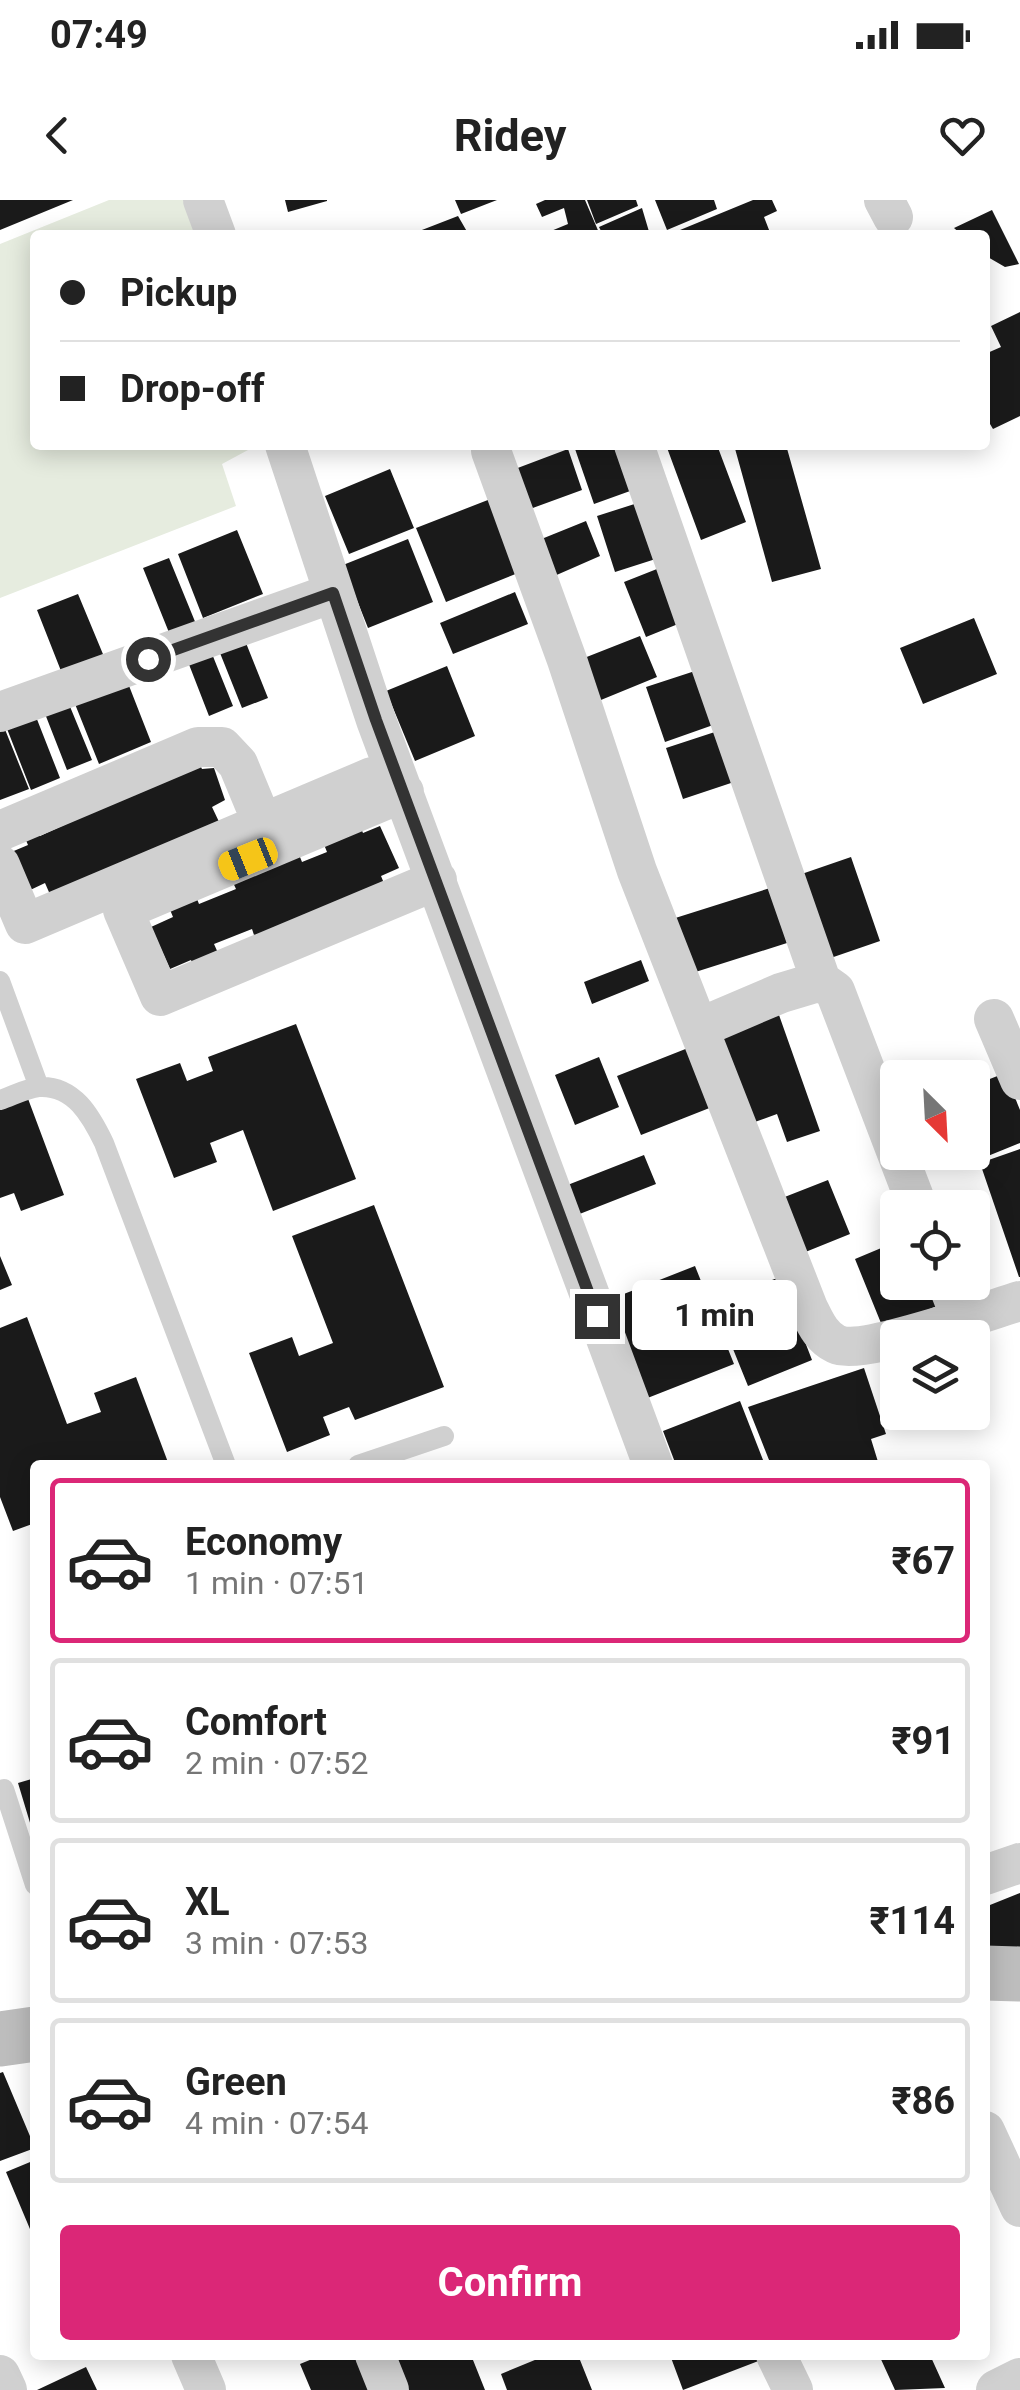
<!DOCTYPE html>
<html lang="en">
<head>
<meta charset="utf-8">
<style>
  body { margin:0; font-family:Roboto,sans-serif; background:#f2f2f2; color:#222; height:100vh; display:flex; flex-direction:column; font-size:38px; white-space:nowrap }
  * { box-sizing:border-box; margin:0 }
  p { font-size:32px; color:#767676 }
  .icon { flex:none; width:55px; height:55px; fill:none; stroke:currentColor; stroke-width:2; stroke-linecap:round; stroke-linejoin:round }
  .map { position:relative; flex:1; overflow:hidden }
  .drawer { position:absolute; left:30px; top:1260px; width:960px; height:900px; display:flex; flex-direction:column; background:#fff; border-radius:10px; box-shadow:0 5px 25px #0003 }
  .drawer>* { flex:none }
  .guide { position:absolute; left:30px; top:30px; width:960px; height:220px; border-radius:10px; box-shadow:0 5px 25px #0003; display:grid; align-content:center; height:220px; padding:0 30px; background:#fff }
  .needle { width:65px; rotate:156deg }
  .controls { position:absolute; left:880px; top:860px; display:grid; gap:20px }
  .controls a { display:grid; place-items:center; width:110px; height:110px; border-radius:10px; background:#fff; box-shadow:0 5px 25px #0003; font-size:50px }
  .end { position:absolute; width:45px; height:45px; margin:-22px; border:12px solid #333; background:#fff; box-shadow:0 0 0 5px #fff }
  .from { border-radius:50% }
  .bubble { position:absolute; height:70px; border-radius:10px; background:#fff; box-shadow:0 5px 25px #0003; font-size:32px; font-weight:700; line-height:70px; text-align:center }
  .car { position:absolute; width:30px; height:60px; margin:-30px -15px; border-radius:12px; box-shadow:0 0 8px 2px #0007; background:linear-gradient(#f5c518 24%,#345 0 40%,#f5c518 0 76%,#345 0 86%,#f5c518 0) }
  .guide b { display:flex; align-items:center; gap:35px; height:95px; font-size:38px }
  .guide b+b { border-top:2px solid #e0e0e0 }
  .guide i { width:25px; height:25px; background:#222 }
  ul { padding:18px 0 0; list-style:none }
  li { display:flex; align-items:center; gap:30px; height:165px; margin:0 20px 15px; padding:0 10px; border:5px solid #e0e0e0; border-radius:10px }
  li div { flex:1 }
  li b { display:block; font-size:38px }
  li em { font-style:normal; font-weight:700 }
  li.active { border-color:#db2777 }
  li>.icon { width:90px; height:90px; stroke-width:1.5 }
  .action { display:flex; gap:20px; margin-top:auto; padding:20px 30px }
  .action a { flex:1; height:115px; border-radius:10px; background:#db2777; color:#fff; font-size:40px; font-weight:700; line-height:115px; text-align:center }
  .status { display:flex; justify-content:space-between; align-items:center; height:70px; padding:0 50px; background:#fff; direction:ltr }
  .status svg { height:28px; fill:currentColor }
  header { display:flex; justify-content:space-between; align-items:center; height:130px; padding:0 30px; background:#fff; font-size:45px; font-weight:700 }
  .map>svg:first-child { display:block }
  .green { fill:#e6ecdf }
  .building { fill:#1a1a1a }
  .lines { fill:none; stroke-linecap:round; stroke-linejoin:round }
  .service { stroke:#d0d0d0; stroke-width:20 }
  .minor { stroke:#d0d0d0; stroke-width:40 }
  .secondary { stroke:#bdbdbd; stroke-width:55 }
  .route { stroke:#333; stroke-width:12 }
</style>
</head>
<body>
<div class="status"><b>07:49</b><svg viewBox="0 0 49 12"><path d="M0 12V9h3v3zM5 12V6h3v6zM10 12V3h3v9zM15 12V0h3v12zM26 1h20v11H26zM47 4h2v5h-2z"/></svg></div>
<header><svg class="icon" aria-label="back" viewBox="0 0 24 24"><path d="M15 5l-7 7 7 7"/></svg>Ridey<svg class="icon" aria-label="heart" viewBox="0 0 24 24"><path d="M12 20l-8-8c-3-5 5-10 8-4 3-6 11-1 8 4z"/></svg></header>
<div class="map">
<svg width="1020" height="2190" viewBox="0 0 1020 2190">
  <rect width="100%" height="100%" fill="#fff"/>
  <!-- green -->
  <path class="green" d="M109,0H183L196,35H35V245H250L248,250L222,264L236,306L0,398V44Z"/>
  <!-- building -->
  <path class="building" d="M0,0H73L0,30Z
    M285,0H327V1L288,12Z
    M455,0H497L461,14Z
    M545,0H585L600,35H554L551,31L568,24L564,8L542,17L536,4Z
    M587,0H636L638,6L596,24Z
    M655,0H714L717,9L667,30Z
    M753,0H772L777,11L764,17L771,35H682L680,30Z
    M642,8L650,35H603L599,27Z
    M992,10L1019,64L1005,67L986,56L985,35H962L954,28Z
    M458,16L469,35H409Z
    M1020,112V216L993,229L990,224L985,227V154L1001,147L991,126Z
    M629,245L644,286L594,304L574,246Z
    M666,245H717L746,322L701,340Z
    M734,245H786L821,369L772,382Z
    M568,249L582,290L530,309L515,269Z
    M390,269L414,328L349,354L325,296Z
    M493,298L523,371L446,402L416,328Z
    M647,300L665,356L615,372L597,316Z
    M586,321L600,356L552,377L539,340Z
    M237,330L263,394L203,418L178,354Z
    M408,339L433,402L368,428L343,365Z
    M169,358L196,424L170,435L143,368Z
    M662,367L683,422L646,437L624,382Z
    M515,392L528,424L453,454L440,423Z
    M78,394L105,459L63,476L37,410Z
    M974,418L997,474L923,504L900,448Z
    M240,428L268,498L242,508L214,438Z
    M640,436L657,477L596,502L579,460Z
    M206,439L233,506L209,516L183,449Z
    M447,466L475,536L415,561L386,491Z
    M698,470L716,524L665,542L646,487Z
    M124,473L151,542L99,564L71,494Z
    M64,492L92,560L67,570L40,501Z
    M31,504L60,578L31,590L2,516Z
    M0,517L29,589L0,600Z
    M727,528L743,579L683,599L666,548Z
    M195,555L202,569L214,568L225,600L212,607L221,626L52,699L45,683L26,692L9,653L28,645L22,631L35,625L40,636L77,619Z
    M358,621L363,633L380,626L399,668L381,676L388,693L256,741L252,729L214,744L222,762L196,772L191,760L170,769L151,727L173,717L166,700L193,689L199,704L236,689L229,674L296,647L302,662L327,652L321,637Z
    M851,657L880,741L819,762L790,678Z
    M770,688L787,743L686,775L669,720Z
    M641,760L649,781L592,804L584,782Z
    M779,815L820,931L787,942L777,914L752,923L721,835Z
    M296,824L356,979L273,1011L243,930L210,943L217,962L174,978L136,879L180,863L187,881L213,871L208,857Z
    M688,848L712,907L641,935L617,876Z
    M599,857L619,907L575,925L555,875Z
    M1005,873L1020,910V943L978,960L972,948V886Z
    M27,896L64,995L21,1011L14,993L0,998V907Z
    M1020,949V1077H1019L980,963Z
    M644,955L656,984L577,1015L565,986Z
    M828,980L850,1034L798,1055L777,1000Z
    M374,1005L444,1187L355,1220L349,1207L323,1217L330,1235L287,1252L249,1153L292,1137L299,1156L333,1143L292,1036Z
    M898,1041V1082H933L942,1104L883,1128L855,1059Z
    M0,1056L12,1085L0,1090Z
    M695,1066L734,1164L645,1199L606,1101Z
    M780,1077L812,1160L748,1186L714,1102Z
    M27,1117L67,1224L101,1212L94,1193L136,1177L169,1265H35V1323L13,1331L0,1297V1128Z
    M864,1168L886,1234L871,1239L879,1265H771L748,1207Z
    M740,1201L765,1265H676L663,1231Z
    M35,1578V1636H34L18,1583Z
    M1020,1693V1762L985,1761V1707Z
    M3,1872L35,1948L0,1961V1873Z
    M35,1960V2041L6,1972Z
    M322,2155H364L377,2190H311L300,2164Z
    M400,2155H471L485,2190H403L390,2159Z
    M547,2155H578L592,2190H507L501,2174Z
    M670,2155H759L761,2160L683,2190Z
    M879,2155H930L945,2188L895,2190Z
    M86,2167L97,2190H37Z"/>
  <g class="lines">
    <!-- service -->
    <path class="service" d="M0,781L39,887
      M0,900C12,896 27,888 39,887C74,885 91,916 104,943L226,1265
      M358,1265L444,1236
      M4,1589L35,1685"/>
    <!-- minor -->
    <path class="minor" d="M203,0L216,35
      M884,0L893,17
      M285,245L376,520L653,1265
      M634,245L821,781
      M491,251L567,460L637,671L808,1108C815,1122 821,1137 836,1144C861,1156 987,1111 1020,1101
      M0,512L333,393
      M404,592L123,710L160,796L437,680
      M0,631L198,547H222L238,564L262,622
      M0,665L25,724L372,577
      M994,819L1020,880
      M699,828L781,793L821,781L835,791L918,1008
      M947,1082L961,1118
      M985,1675L1020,1663
      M985,1931L1020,2007
      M191,2155L206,2190
      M375,2155L389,2190
      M776,2155L793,2190
      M0,2175L7,2190
      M996,2190L1020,2178"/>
    <!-- secondary -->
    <path class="secondary" d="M985,1773L1020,1774
      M0,1839L35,1834"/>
  </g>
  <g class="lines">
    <!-- route -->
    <path class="route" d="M148,459L333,393L376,520L597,1116"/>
  </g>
</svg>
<div class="controls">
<a><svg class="needle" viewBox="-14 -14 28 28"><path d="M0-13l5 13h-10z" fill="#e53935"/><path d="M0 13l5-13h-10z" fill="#767676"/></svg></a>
<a><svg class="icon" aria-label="locate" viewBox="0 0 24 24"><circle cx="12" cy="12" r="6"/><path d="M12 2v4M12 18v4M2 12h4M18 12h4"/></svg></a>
<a><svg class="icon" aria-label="layers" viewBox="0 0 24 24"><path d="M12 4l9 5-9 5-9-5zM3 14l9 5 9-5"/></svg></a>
</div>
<i class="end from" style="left:148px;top:459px"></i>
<i class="end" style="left:597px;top:1116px"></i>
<div class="bubble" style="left:632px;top:1080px;width:165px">1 min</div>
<i class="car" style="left:248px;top:659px;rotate:248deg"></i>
<div class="guide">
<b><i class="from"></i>Pickup</b>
<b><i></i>Drop-off</b>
</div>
<section class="drawer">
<ul>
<li class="active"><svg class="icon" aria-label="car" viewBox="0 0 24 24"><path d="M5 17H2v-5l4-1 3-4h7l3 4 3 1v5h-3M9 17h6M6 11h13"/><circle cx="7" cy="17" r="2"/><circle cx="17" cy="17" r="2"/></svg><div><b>Economy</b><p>1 min · 07:51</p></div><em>₹67</em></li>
<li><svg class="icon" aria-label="car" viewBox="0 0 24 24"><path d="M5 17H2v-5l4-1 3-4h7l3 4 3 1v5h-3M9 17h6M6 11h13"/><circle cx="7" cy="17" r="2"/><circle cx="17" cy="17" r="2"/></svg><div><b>Comfort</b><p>2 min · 07:52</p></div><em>₹91</em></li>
<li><svg class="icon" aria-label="car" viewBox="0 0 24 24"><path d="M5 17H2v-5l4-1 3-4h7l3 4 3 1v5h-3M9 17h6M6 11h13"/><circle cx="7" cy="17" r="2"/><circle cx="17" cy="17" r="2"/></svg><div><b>XL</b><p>3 min · 07:53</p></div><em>₹114</em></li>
<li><svg class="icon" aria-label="car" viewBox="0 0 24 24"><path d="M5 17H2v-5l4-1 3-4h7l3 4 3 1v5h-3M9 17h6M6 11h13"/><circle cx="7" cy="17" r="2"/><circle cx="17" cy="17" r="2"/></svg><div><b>Green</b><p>4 min · 07:54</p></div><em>₹86</em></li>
</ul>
<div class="action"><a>Confirm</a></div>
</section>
</div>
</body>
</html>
